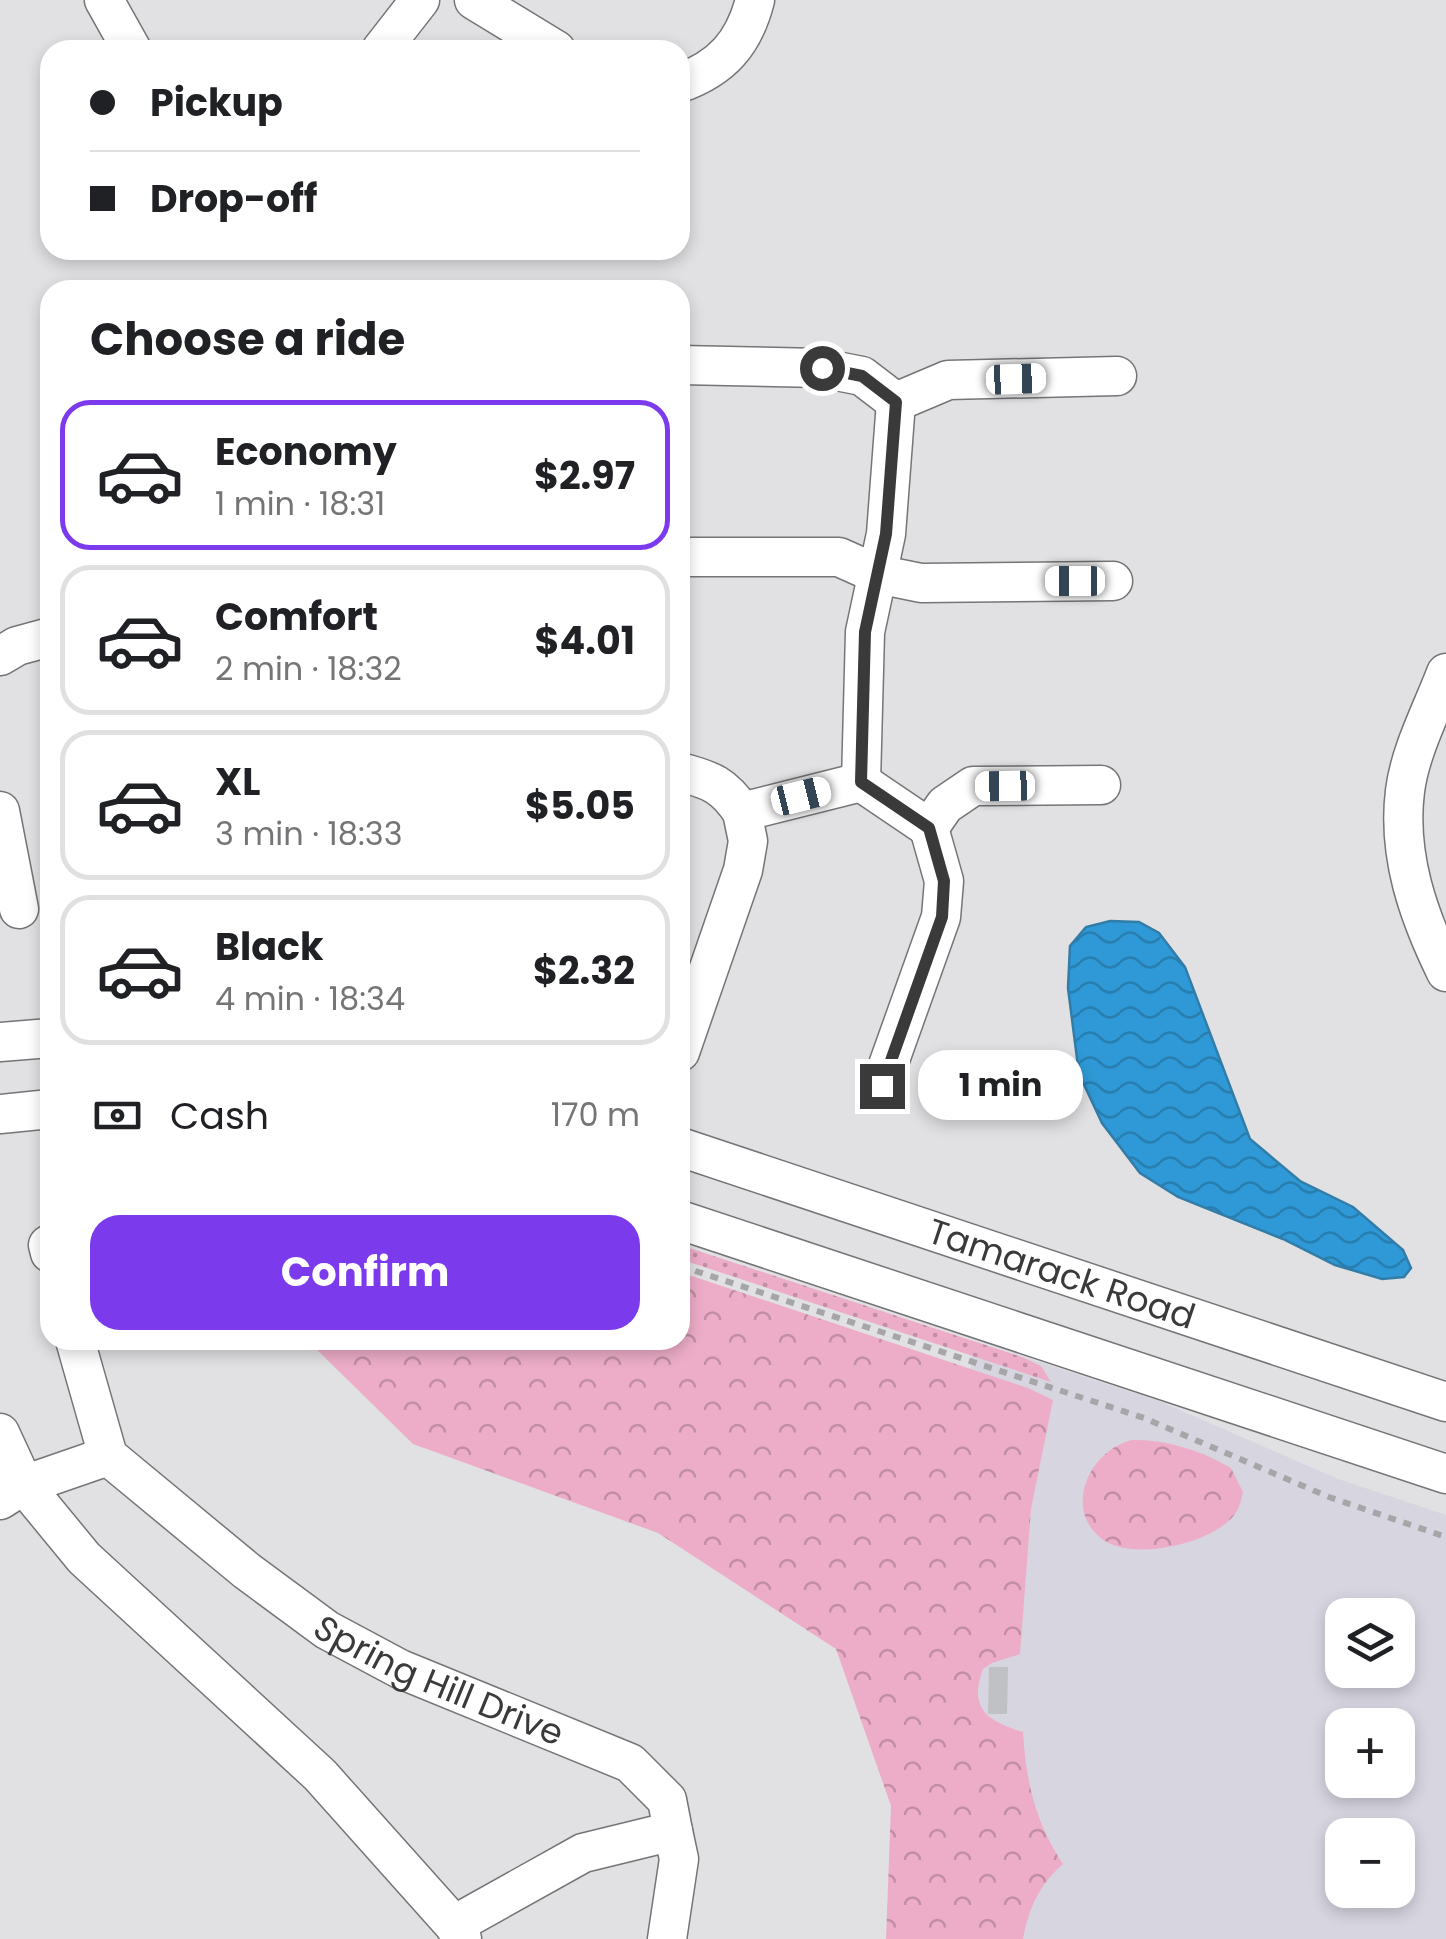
<!DOCTYPE html>
<html lang="en">
<head>
<meta charset="utf-8">
<style>
  body { margin:0; font-family:Poppins,sans-serif; background:#f2f2f2; color:#202124; height:100vh; display:flex; flex-direction:column; font-size:38px; white-space:nowrap }
  * { box-sizing:border-box; margin:0 }
  p { font-size:32px; color:#757577 }
  .icon { flex:none; width:55px; height:55px; fill:none; stroke:currentColor; stroke-width:2; stroke-linecap:round; stroke-linejoin:round }
  .map { position:relative; flex:1; overflow:hidden }
  .details { position:absolute; left:40px; top:280px; width:650px; height:1070px; display:flex; flex-direction:column; background:#fff; border-radius:30px; box-shadow:0 5px 15px #0003 }
  .details>* { flex:none }
  .top-card { position:absolute; left:40px; top:40px; width:650px; height:220px; border-radius:30px; box-shadow:0 5px 15px #0003; display:grid; align-content:center; height:220px; padding:0 50px; background:#fff }
  .tools { position:absolute; left:1325px; top:1598px; display:grid; gap:20px }
  .tools a { display:grid; place-items:center; width:90px; height:90px; border-radius:20px; background:#fff; box-shadow:0 5px 15px #0003; font-size:50px }
  .end { position:absolute; width:45px; height:45px; margin:-22px; border:12px solid #3a3a3b; background:#fff; box-shadow:0 0 0 5px #fff }
  .from { border-radius:50% }
  .bubble { position:absolute; height:70px; border-radius:30px; background:#fff; box-shadow:0 5px 15px #0003; font-size:32px; font-weight:700; line-height:70px; text-align:center }
  .car { position:absolute; width:30px; height:60px; margin:-30px -15px; border-radius:12px; box-shadow:0 0 8px 2px #0007; background:linear-gradient(#fff 24%,#345 0 40%,#fff 0 76%,#345 0 86%,#fff 0) }
  .top-card b { display:flex; align-items:center; gap:35px; height:95px; font-size:38px }
  .top-card b+b { border-top:2px solid #e0e0e0 }
  .top-card i { width:25px; height:25px; background:#202124 }
  ul { padding:0; list-style:none }
  li { display:flex; align-items:center; gap:30px; height:150px; margin:0 20px 15px; padding:0 30px; border:5px solid #e0e0e0; border-radius:30px }
  li div { flex:1 }
  li b { display:block; font-size:38px }
  li em { font-style:normal; font-weight:700 }
  li.current { border-color:#7c3aed }
  li>.icon { width:90px; height:90px; stroke-width:1.5 }
  h2 { padding:0 50px; font-size:45px; line-height:120px }
  .pay { display:flex; align-items:center; gap:25px; height:110px; padding:0 50px; font-size:38px }
  .pay p { margin-inline-start:auto }
  .cta { display:flex; gap:20px; margin-top:auto; padding:20px 50px }
  .cta a { flex:1; height:115px; border-radius:30px; background:#7c3aed; color:#fff; font-size:40px; font-weight:700; line-height:115px; text-align:center }
  .map>svg:first-child { display:block }
  .built { fill:#d7d5e0; fill-rule:evenodd }
  .grass { fill:url(#grass-dots) }
  .forest { fill:url(#forest-crowns) }
  .water { fill:url(#water-waves); stroke:#327ca8; stroke-width:2.5 }
  .building { fill:#bfc1c4 }
  .lines { fill:none; stroke-linecap:round; stroke-linejoin:round }
  .minor-casing { stroke:#757477; stroke-width:41 }
  .path { stroke:#a6a5a7; stroke-width:6; stroke-dasharray:8 8; stroke-linecap:butt }
  .minor { stroke:#fff; stroke-width:38 }
  .route { stroke:#3a3a3b; stroke-width:12 }
  .labels { text-anchor:middle; stroke-width:8; stroke-linejoin:round; paint-order:stroke }
  .street-label { font-size:35px; fill:#3a3a3b; stroke:#fff }
</style>
</head>
<body>
<div class="map">
<svg width="1446" height="1939" viewBox="0 0 1446 1939">
  <defs>
    <pattern id="grass-dots" width="8" height="8" patternUnits="userSpaceOnUse" patternTransform="scale(2.5)"><rect width="8" height="8" fill="#edadc8"/><path d="M2 2h.1M6 6h.1" fill="none" stroke="#c18ea4" stroke-width="1.8" stroke-linecap="round"/></pattern>
    <pattern id="forest-crowns" width="20" height="18" patternUnits="userSpaceOnUse" patternTransform="scale(2.5)"><rect width="20" height="18" fill="#edadc8"/><path d="M2 6a3 3 0 1 1 6 0M12 15a3 3 0 1 1 6 0" fill="none" stroke="#c18ea4"/></pattern>
    <pattern id="water-waves" width="16" height="10" patternUnits="userSpaceOnUse" patternTransform="scale(2.5)"><rect width="16" height="10" fill="#2e99d6"/><path d="M0 5q4-4 8 0t8 0" fill="none" stroke="#287eaf"/></pattern>
  </defs>
  <rect width="100%" height="100%" fill="#e1e0e3"/>
  <!-- built -->
  <path class="built" d="M971,1340L1159,1401L1338,1479L1446,1515V1939H972ZM1342,1615H1398V1670H1342ZM1342,1725H1398V1780H1342ZM1342,1835H1398V1890H1342Z"/>
  <!-- grass -->
  <path class="grass" d="M680,1245L1022,1357L1041,1366L1051,1382L680,1259Z"/>
  <!-- forest -->
  <path class="forest" d="M680,1272L1028,1388L1053,1400L1031,1509L1020,1654L992,1663L983,1669C968,1709 988,1721 1023,1732C1026,1781 1035,1822 1063,1864C1039,1885 1029,1908 1023,1939H886L891,1806L836,1649L658,1533L413,1444L307,1340H680Z
    M1132,1440C1165,1439 1203,1451 1231,1468L1243,1492C1241,1500 1240,1507 1235,1514C1214,1543 1136,1561 1105,1541C1062,1513 1087,1451 1132,1440Z"/>
  <!-- water -->
  <path class="water" d="M1110,921L1139,922L1159,933L1185,967L1250,1139L1300,1181L1353,1207L1403,1250L1411,1268L1404,1277L1382,1279L1335,1265L1283,1239L1178,1197L1140,1173L1102,1123L1079,1074L1068,988L1070,946L1086,927Z"/>
  <!-- building -->
  <path class="building" d="M989,1667H1008L1007,1714H988Z"/>
  <g class="lines">
    <!-- minor casing -->
    <g class="minor-casing">
      <g id="minor">
        <path d="M104,0L132,50"/>
        <path d="M474,0L556,50"/>
        <path d="M381,50L420,0"/>
        <path d="M680,83C722,68 744,43 755,0"/>
        <path d="M680,365L821,368L862,376L896,402L948,380L1117,376"/>
        <path d="M680,557H839L877,574L921,583L1113,581"/>
        <path d="M0,656L17,646L50,637"/>
        <path d="M1446,673C1432,710 1410,751 1405,791C1397,855 1418,915 1446,972"/>
        <path d="M680,772C711,780 724,785 742,812L861,782L929,828"/>
        <path d="M861,782L865,632L886,534L896,402"/>
        <path d="M0,811L19,909"/>
        <path d="M929,828L945,805L973,786L1101,785"/>
        <path d="M0,1042L50,1038"/>
        <path d="M680,1052L743,870L748,841L742,812"/>
        <path d="M881,1085L941,917L944,881L929,828"/>
        <path d="M0,1114L50,1109"/>
        <path id="s1" d="M680,1147L1446,1402"/>
        <path d="M680,1220L1446,1474"/>
        <path d="M48,1245L50,1253"/>
        <path d="M75,1340L108,1456"/>
        <path d="M0,1433L24,1485L84,1558L320,1775L454,1925L462,1939"/>
        <path id="s2" d="M0,1500L24,1485L108,1456L247,1571L327,1630L400,1669L630,1763L667,1800L673,1831L679,1859L667,1939"/>
        <path d="M454,1925L583,1853L673,1831"/>
      </g>
    </g>
    <!-- path -->
    <path class="path" d="M680,1266L1144,1418L1329,1497L1446,1537"/>
    <!-- minor -->
    <use href="#minor" class="minor"/>
  </g>
  <g class="lines">
    <!-- route -->
    <path class="route" d="M822,368L862,376L896,402L886,534L865,632L861,782L929,828L944,881L942,917L882,1086"/>
  </g>
  <g class="labels">
    <!-- street labels -->
    <g class="street-label">
      <text dy="12" stroke="none"><textPath href="#s1" startOffset="402">Tamarack Road</textPath></text>
      <text dy="12" stroke="none"><textPath href="#s2" startOffset="520">Spring Hill Drive</textPath></text>
    </g>
  </g>
</svg>
<div class="tools">
<a><svg class="icon" aria-label="layers" viewBox="0 0 24 24"><path d="M12 4l9 5-9 5-9-5zM3 14l9 5 9-5"/></svg></a>
<a>+</a>
<a>−</a>
</div>
<i class="end from" style="left:822px;top:368px"></i>
<i class="end" style="left:882px;top:1086px"></i>
<div class="bubble" style="left:918px;top:1050px;width:165px">1 min</div>
<i class="car" style="left:1016px;top:379px;rotate:88deg"></i>
<i class="car" style="left:1075px;top:581px;rotate:270deg"></i>
<i class="car" style="left:1005px;top:786px;rotate:269deg"></i>
<i class="car" style="left:801px;top:796px;rotate:76deg"></i>
<div class="top-card">
<b><i class="from"></i>Pickup</b>
<b><i></i>Drop-off</b>
</div>
<section class="details">
<h2>Choose a ride</h2>
<ul>
<li class="current"><svg class="icon" aria-label="car" viewBox="0 0 24 24"><path d="M5 17H2v-5l4-1 3-4h7l3 4 3 1v5h-3M9 17h6M6 11h13"/><circle cx="7" cy="17" r="2"/><circle cx="17" cy="17" r="2"/></svg><div><b>Economy</b><p>1 min · 18:31</p></div><em>$2.97</em></li>
<li><svg class="icon" aria-label="car" viewBox="0 0 24 24"><path d="M5 17H2v-5l4-1 3-4h7l3 4 3 1v5h-3M9 17h6M6 11h13"/><circle cx="7" cy="17" r="2"/><circle cx="17" cy="17" r="2"/></svg><div><b>Comfort</b><p>2 min · 18:32</p></div><em>$4.01</em></li>
<li><svg class="icon" aria-label="car" viewBox="0 0 24 24"><path d="M5 17H2v-5l4-1 3-4h7l3 4 3 1v5h-3M9 17h6M6 11h13"/><circle cx="7" cy="17" r="2"/><circle cx="17" cy="17" r="2"/></svg><div><b>XL</b><p>3 min · 18:33</p></div><em>$5.05</em></li>
<li><svg class="icon" aria-label="car" viewBox="0 0 24 24"><path d="M5 17H2v-5l4-1 3-4h7l3 4 3 1v5h-3M9 17h6M6 11h13"/><circle cx="7" cy="17" r="2"/><circle cx="17" cy="17" r="2"/></svg><div><b>Black</b><p>4 min · 18:34</p></div><em>$2.32</em></li>
</ul>
<div class="pay"><svg class="icon" aria-label="cash" viewBox="0 0 24 24"><path d="M3 7h18v10H3z"/><circle cx="12" cy="12" r="2"/></svg>Cash<p>170 m</p></div>
<div class="cta"><a>Confirm</a></div>
</section>
</div>
</body>
</html>
